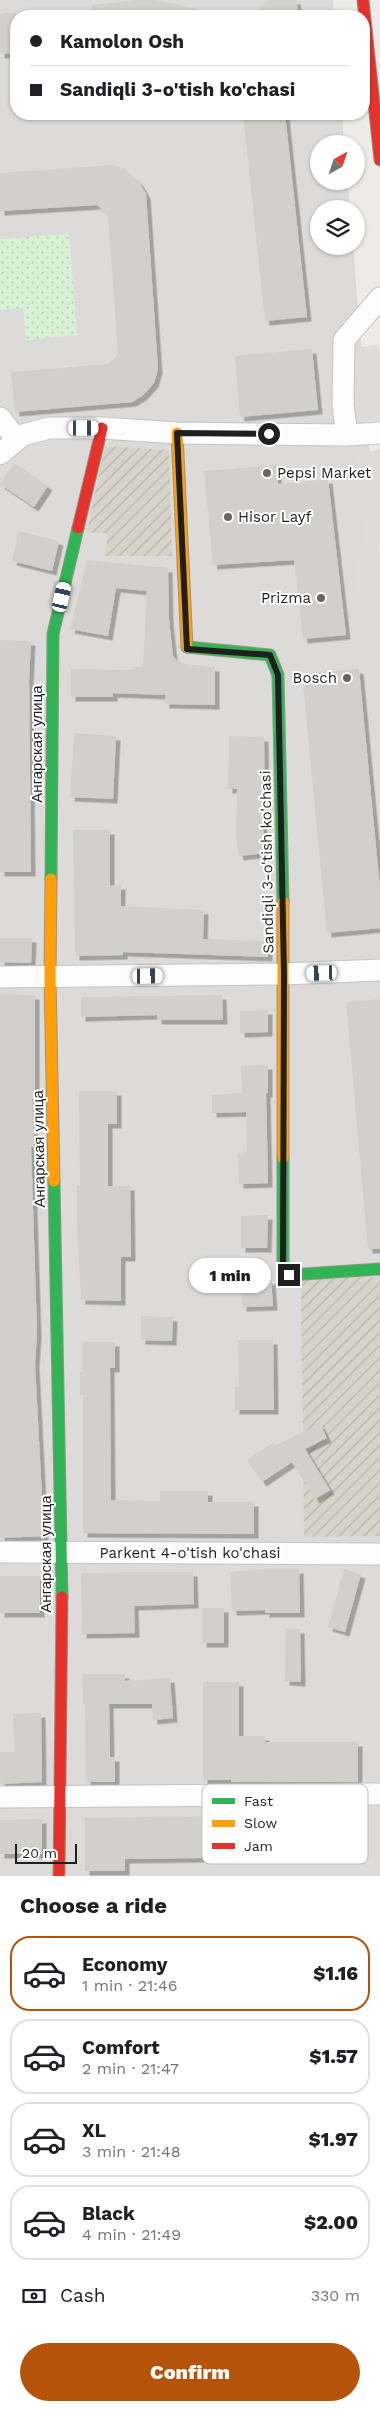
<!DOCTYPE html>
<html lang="en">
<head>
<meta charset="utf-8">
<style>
  body { margin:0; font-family:"Work Sans",sans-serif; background:#f6f6f6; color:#202124; height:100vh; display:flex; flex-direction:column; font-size:19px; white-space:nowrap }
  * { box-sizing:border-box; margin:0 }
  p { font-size:16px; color:#757577 }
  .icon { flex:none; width:28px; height:28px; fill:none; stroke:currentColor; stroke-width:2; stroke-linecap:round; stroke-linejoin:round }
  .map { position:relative; height:1876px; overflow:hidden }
  .drawer { display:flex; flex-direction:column; background:#fff; flex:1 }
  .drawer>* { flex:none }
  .guide { position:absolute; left:10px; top:10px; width:360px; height:110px; border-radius:20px; box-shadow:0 1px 4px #0004; display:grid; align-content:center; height:110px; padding:0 20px; background:#fff }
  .needle { width:32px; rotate:40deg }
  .buttons { position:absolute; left:310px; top:135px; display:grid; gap:10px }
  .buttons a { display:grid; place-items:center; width:55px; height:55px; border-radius:50%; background:#fff; box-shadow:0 1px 4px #0004; font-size:25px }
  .scale { position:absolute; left:15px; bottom:12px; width:62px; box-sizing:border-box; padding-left:5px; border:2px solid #1f1f1f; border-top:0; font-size:14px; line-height:18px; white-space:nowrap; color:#1f1f1f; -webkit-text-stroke:4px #fff; paint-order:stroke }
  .end { position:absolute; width:22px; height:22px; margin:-11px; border:6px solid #1f1f1f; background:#fff; box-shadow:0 0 0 2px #fff }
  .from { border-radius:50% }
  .bubble { position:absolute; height:35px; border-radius:18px; background:#fff; box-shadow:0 1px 4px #0004; font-size:16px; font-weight:800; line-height:35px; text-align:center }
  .car { position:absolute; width:15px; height:30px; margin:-15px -8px; border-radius:6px; box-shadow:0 0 4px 1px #0007; background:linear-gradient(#fff 24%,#345 0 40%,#fff 0 76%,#345 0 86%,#fff 0) }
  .guide b { display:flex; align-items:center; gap:18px; height:48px; font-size:19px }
  .guide b+b { border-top:1px solid #e0e0e0 }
  .guide i { width:12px; height:12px; background:#202124 }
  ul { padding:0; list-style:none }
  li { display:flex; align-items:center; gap:15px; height:75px; margin:0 10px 8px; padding:0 10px; border:2px solid #e0e0e0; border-radius:20px }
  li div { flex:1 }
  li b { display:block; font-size:19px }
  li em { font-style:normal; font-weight:800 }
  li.on { border-color:#b45309 }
  li>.icon { width:45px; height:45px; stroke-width:1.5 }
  h2 { padding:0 20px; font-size:22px; line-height:60px }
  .pay { display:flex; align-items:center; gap:12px; height:55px; padding:0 20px; font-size:19px }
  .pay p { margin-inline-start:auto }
  .button { display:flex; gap:10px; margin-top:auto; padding:10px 20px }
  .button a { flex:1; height:58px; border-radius:30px; background:#b45309; color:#fff; font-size:20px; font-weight:800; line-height:58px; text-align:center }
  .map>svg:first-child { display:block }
  .residential { fill:#dcdbd9 }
  .construction { fill:url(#construction-furrows) }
  .park { fill:url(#park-dots) }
  .parking { fill:#dddcdb }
  .building { fill:#d2d0cd; filter:url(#shadow) }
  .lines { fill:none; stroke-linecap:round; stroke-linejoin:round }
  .street-casing { stroke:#c4c3c2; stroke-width:23 }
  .fast-casing { stroke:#969681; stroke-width:13 }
  .slow-casing { stroke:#969681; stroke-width:13 }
  .jam-casing { stroke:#969681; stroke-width:13 }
  .street { stroke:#fcfcfc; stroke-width:21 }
  .fast { stroke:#30b455; stroke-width:11 }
  .slow { stroke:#ff9f0a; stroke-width:11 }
  .jam { stroke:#e5322d; stroke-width:11 }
  .route { stroke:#1f1f1f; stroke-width:6 }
  .poi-dot { fill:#676665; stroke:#fff; stroke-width:2 }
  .labels { text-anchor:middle; stroke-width:4; stroke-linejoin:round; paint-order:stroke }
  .poi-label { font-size:15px; fill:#1f1f1f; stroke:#fff; text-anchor:start }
  .street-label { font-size:15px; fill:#1f1f1f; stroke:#fff }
  .key { fill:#fff; stroke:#bcbcbc; stroke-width:1 }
  .key-label { font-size:14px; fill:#1f1f1f }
</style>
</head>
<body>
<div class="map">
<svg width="380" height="1876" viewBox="0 0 380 1876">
  <defs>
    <pattern id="construction-furrows" width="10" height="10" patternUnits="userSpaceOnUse" patternTransform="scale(1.25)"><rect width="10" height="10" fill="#d6d4ca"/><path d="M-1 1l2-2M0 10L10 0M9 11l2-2" fill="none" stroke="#b7b6ad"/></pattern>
    <pattern id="park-dots" width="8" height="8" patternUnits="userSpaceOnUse" patternTransform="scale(1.25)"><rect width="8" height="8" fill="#d8f1d6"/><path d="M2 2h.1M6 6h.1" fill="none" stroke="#b9ceb7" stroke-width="1.8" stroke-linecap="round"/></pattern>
    <filter id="shadow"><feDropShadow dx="4.5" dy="4.5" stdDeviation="0" flood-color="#0004"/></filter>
  </defs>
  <rect width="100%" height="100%" fill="#edebe8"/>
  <!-- residential -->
  <path class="residential" d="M0,0H333L334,16H16V114H342L344,144H319V181H348L350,209H319V246H353L380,572V1876H0Z"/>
  <!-- construction -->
  <path class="construction" d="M105,446L169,450L172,556H105L108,534L87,532Z
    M301,1277H380V1536L304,1537Z"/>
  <!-- park -->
  <path class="park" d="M69,234L77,335L26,340L23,308L0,310V239Z"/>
  <!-- parking -->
  <path class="parking" d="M378,345L380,352V421L349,422L350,348Z
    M380,449V546L364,548L355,455Z
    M380,549V623L362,625L353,552Z"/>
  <!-- building -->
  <path class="building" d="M136,0H156L197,9L196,16H93L92,5Z
    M268,0H296L299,16H253Z
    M16,12V53L0,54V14Z
    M243,114H285L307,317L265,321Z
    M114,165L125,169L139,182L146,194L158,369L154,383L142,396L132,402L15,412L11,372L108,364L118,354L108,215L97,205L0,211V173Z
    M312,349L318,410L240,417L235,356Z
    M14,463L48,486L34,507L0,484Z
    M276,465L278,484L328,479L346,635L303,639L294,560L213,565L204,471Z
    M19,531L59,541L52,571L12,561Z
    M87,560L168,568L169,620L173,656L178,662L185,664L215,667V705L165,704V695L113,693V697H71V669L133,670L134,666L143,667L147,591L116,588L108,636L70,629Z
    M0,640L31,641L29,680L31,872H0Z
    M359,669L380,889V928L327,933L302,674Z
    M74,733L116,736L113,799L70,797Z
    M229,736L264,737L265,821H262L266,853L239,856L236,836L237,789H228Z
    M73,830H110V886L121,885V906L204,910L203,939L268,941V957L123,952V955L75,956Z
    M0,938H32L31,963L0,962Z
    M0,994L35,995V1099H32L34,1147H31L37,1332L35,1364L44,1536L0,1538Z
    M222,995L223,1020H157V1015L81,1017V997Z
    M380,999V1249H368L346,1002Z
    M268,1010V1032L240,1033V1011Z
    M268,1065V1093H266L268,1183L239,1184L238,1153L247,1152L246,1112L212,1113V1095L242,1093L241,1066Z
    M79,1091H117V1124H108V1186H130L131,1257H121V1301L81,1300L77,1222V1186H80Z
    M268,1215L267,1248H241V1216Z
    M271,1280L273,1306L242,1307L241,1282Z
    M141,1316L173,1317L172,1341L141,1340Z
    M238,1340H273L274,1410H235V1387H239Z
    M82,1342H115V1368H110L111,1500L160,1501V1491H208V1502H254V1534L83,1533V1395H80V1372H82Z
    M320,1424L327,1438L305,1449L330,1490L315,1499L292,1462L262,1482L247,1460L274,1442V1446Z
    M264,1569H299L300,1613H265V1610L232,1611L230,1572Z
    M344,1569L361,1574L345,1632L328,1627Z
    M134,1572H193L194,1604L134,1606L135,1633L82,1634L81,1573Z
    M0,1576H40V1613H0Z
    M202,1608H224V1643H202Z
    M286,1628L300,1629L301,1682L285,1681Z
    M82,1674H125V1681L170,1678L173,1718L153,1720L152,1704H109L110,1757H115V1782H86L85,1704H83Z
    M203,1682H239V1736H265V1742H358V1782H231V1780H203Z
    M41,1713L42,1782L0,1784V1752H15L13,1714Z
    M316,1815H360L361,1856L125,1859V1871H85V1818Z
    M42,1819V1854H0V1820Z"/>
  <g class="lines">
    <!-- street casing -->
    <g class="street-casing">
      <path id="street" d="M0,418L17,440
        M347,435L343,406L344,340L380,298
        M0,454L23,435L49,428H102L177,433L347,435L380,433
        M0,977L284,974L380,970
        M0,1552L380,1554
        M0,1797L380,1794"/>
    </g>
    <!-- fast casing -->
    <g class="fast-casing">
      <path id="fast" d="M187,647L270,655L278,675L283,902
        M51,879L53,634L78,528
        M283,1158V1269L289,1275L380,1269
        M54,1181L62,1597"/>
    </g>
    <!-- slow casing -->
    <g class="slow-casing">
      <path id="slow" d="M177,433L187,647
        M51,879L50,977L54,1181
        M283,902V1158"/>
    </g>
    <!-- jam casing -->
    <g class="jam-casing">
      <path id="jam" d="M363,0L380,160
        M78,528L102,428
        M59,1876L62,1597"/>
    </g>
    <!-- street -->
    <use href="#street" class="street"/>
    <!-- fast -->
    <use href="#fast" class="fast"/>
    <!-- slow -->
    <use href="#slow" class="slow"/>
    <!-- jam -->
    <use href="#jam" class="jam"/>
  </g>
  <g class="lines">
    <!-- route -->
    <path class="route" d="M269,434L177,433L187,649L270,655L278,675L284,974L283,1269L289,1275"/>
  </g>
  <!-- markers -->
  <g class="poi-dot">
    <circle cx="267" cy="473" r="5"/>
    <circle cx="228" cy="517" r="5"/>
    <circle cx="321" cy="598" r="5"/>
    <circle cx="347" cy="678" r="5"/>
  </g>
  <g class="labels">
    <!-- poi labels -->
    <g class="poi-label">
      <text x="277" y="478">Pepsi Market</text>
      <text x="238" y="522">Hisor Layf</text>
      <text x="311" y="603" text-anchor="end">Prizma</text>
      <text x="337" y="683" text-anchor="end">Bosch</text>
    </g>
    <!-- street labels -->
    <g class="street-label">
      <text transform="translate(37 744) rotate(-90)" y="5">Ангарская улица</text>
      <text transform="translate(267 862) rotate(-91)" y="5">Sandiqli 3-o'tish ko'chasi</text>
      <text transform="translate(39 1149) rotate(-91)" y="5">Ангарская улица</text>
      <text x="190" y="1558">Parkent 4-o'tish ko'chasi</text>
      <text transform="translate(46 1554) rotate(-90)" y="5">Ангарская улица</text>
    </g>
  </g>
  <!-- legend -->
  <rect x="202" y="1784" width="166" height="80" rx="8" class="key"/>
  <rect x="212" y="1798" width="23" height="6" fill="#30b455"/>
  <rect x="212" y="1820" width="23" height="7" fill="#ff9f0a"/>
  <rect x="212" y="1843" width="23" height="6" fill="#e5322d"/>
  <g class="key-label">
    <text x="244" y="1806">Fast</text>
    <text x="244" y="1828">Slow</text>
    <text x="244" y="1851">Jam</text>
  </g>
</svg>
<div class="buttons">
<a><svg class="needle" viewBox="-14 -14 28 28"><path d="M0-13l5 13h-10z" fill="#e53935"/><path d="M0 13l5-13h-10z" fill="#757577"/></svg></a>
<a><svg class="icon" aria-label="layers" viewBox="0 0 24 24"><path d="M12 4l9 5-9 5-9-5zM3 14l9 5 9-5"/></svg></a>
</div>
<div class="scale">20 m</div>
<i class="end from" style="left:269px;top:434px"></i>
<i class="end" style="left:289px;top:1275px"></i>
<div class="bubble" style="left:189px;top:1258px;width:82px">1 min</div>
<i class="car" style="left:84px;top:428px;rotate:90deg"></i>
<i class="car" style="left:62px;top:597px;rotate:13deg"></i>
<i class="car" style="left:322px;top:973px;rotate:268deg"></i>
<i class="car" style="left:148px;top:976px;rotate:89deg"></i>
<div class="guide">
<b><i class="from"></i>Kamolon Osh</b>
<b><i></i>Sandiqli 3-o'tish ko'chasi</b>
</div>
</div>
<section class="drawer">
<h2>Choose a ride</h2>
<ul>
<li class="on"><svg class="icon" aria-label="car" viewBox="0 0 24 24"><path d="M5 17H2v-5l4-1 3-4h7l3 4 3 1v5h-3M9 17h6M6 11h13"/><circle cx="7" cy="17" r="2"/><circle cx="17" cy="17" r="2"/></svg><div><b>Economy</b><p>1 min · 21:46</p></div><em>$1.16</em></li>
<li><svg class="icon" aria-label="car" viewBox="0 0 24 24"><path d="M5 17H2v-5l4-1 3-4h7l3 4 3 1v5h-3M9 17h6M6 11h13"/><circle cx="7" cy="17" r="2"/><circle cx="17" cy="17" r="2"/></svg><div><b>Comfort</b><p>2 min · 21:47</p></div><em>$1.57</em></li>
<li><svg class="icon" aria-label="car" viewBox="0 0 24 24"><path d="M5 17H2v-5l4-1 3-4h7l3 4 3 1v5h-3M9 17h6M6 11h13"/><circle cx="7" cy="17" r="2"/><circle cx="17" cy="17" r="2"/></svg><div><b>XL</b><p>3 min · 21:48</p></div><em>$1.97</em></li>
<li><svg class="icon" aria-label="car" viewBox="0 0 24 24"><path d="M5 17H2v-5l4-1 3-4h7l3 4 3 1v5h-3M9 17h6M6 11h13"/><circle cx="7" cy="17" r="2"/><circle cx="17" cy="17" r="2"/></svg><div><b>Black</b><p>4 min · 21:49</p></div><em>$2.00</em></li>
</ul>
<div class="pay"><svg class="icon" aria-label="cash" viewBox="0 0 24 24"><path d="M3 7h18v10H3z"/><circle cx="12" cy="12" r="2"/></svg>Cash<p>330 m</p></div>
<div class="button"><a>Confirm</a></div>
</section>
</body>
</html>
